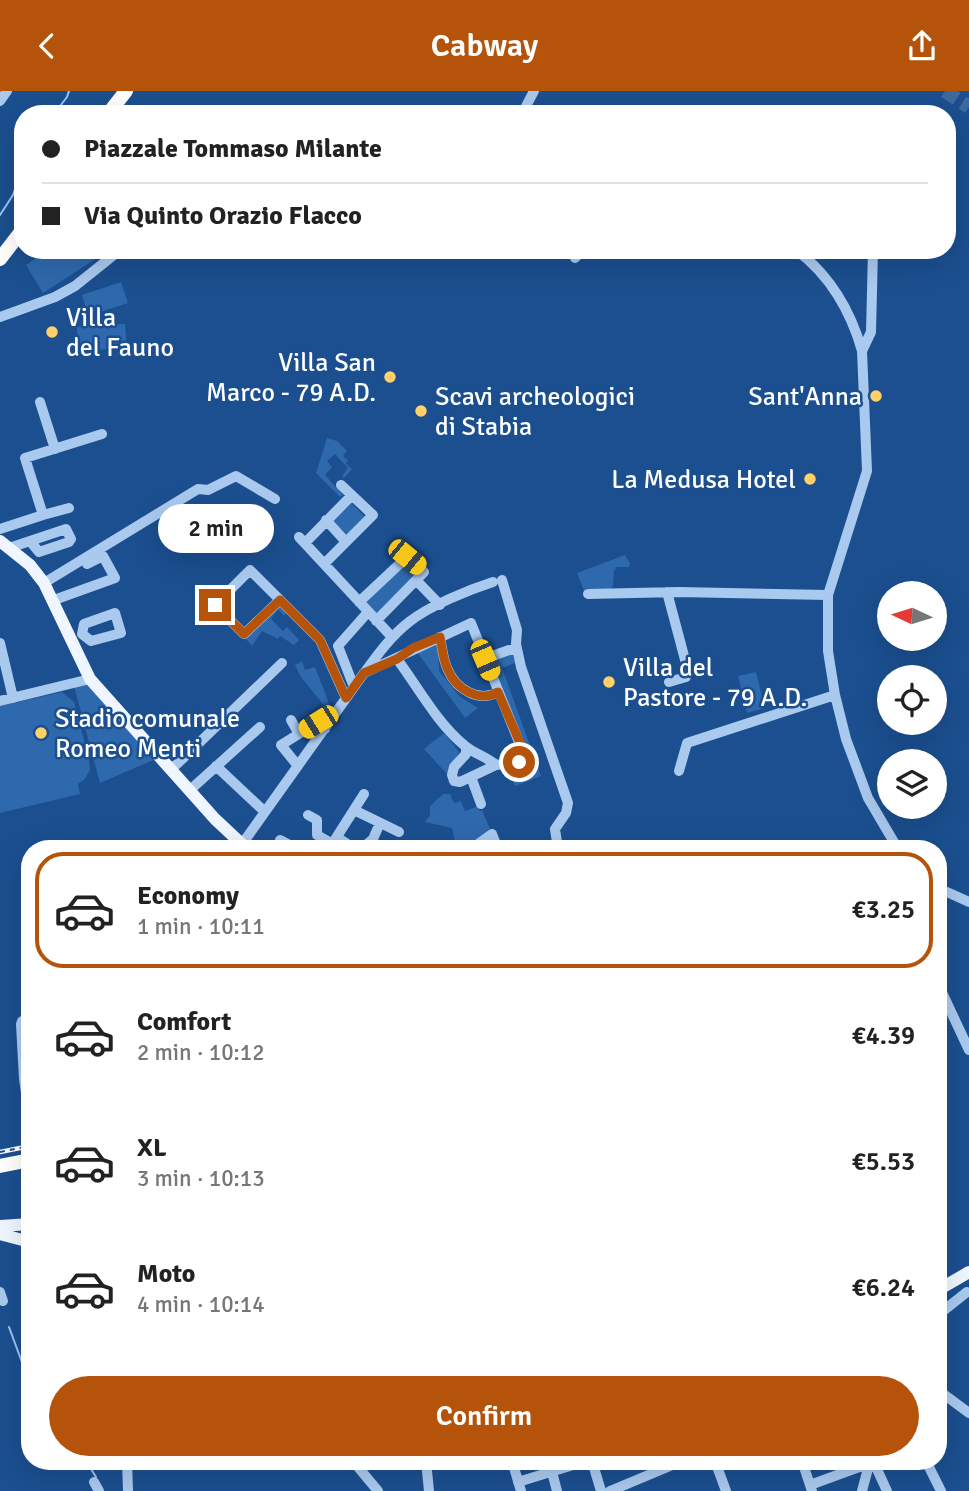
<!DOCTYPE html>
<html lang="en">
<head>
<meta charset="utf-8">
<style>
  body { margin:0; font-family:Signika,sans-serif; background:#f2f2f2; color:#222; height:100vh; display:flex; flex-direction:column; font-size:26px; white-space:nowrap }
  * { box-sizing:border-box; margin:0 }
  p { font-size:23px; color:#767676 }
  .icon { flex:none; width:38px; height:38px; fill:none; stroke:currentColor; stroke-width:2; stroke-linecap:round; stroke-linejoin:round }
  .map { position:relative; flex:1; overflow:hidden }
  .side { position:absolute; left:21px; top:749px; width:926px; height:630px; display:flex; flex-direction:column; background:#fff; border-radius:28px; box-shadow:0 7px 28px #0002 }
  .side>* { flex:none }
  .guide { position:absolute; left:14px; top:14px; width:942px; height:154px; border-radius:28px; box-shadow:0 7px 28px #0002; display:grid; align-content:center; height:154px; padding:0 28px; background:#fff }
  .needle { width:46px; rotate:274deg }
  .tools { position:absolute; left:877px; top:490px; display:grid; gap:14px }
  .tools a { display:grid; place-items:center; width:70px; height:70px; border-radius:50%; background:#fff; box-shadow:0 7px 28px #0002; font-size:35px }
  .end { position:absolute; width:32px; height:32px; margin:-16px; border:9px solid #b45309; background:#fff; box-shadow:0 0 0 4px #fff }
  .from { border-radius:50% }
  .bubble { position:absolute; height:49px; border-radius:24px; background:#fff; box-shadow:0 7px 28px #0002; font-size:23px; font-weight:600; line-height:49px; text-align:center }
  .car { position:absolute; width:21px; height:42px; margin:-21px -10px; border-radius:9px; box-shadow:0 0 5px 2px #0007; background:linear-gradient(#f5c518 24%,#345 0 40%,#f5c518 0 76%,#345 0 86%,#f5c518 0) }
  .guide b { display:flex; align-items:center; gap:24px; height:66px; font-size:26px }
  .guide b+b { border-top:2px solid #e0e0e0 }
  .guide i { width:18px; height:18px; background:#222 }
  ul { padding:12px 0 0; list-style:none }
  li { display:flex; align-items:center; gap:21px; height:116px; margin:0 14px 10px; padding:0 14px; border:4px solid transparent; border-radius:28px }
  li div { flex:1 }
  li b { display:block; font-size:26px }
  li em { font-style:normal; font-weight:600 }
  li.active { border-color:#b45309 }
  li>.icon { width:63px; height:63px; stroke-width:1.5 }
  .action { display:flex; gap:14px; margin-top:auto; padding:14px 28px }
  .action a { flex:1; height:80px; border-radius:42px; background:#b45309; color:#fff; font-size:28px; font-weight:600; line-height:80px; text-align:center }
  header { display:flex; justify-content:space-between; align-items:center; height:91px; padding:0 28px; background:#b45309; color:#fff; font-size:32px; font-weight:600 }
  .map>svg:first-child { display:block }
  .green { fill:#2e69ad }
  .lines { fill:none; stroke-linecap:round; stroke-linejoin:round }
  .stream { stroke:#9cc4f0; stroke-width:2 }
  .highway-tunnel { stroke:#3d69a0; stroke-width:14; stroke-dasharray:14 7; stroke-linecap:butt }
  .minor { stroke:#a9c9ee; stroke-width:10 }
  .major { stroke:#f0f6ff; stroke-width:12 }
  .highway { stroke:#fff; stroke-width:14 }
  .rail-casing { stroke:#fff; stroke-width:4.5 }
  .rail { stroke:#1b4f8f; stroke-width:2; stroke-dasharray:5; stroke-linecap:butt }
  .route { stroke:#b45309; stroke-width:9 }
  .poi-dot { fill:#ffd166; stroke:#1b4f8f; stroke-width:2.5 }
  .labels { text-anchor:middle; stroke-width:5; stroke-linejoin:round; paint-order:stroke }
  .poi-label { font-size:26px; fill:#fff; stroke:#1b4f8f; text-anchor:start }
</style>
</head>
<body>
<header><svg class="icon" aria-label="back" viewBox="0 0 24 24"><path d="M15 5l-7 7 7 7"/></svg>Cabway<svg class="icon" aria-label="share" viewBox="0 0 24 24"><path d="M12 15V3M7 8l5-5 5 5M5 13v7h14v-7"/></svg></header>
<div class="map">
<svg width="969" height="1400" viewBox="0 0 969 1400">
  <rect width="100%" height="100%" fill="#1b4f8f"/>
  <!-- green -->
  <path class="green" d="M48,159H92L97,167L43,202L26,174Z
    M121,191L128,212L88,225L82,204Z
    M125,233L127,257L78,260L77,236Z
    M327,347L337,350L347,360L343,365L348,369L346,373L352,378L344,387L342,385L348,377L335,363L327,370L332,376L325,384L343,404L340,406L316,382Z
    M350,411L365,426L346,446L331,430Z
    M625,464L630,472L629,476H617L614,480L613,495L608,501H592L589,497L584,500L577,482Z
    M405,467L422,479L376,526L362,511Z
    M278,513L288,521L284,525L278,518L271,528L283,540L287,536L299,549L294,554L280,545L278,548L262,540L252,555L245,547Z
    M438,546L439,580L460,606L478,617L465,627L417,561Z
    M511,559L515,572L502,577L541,685L515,695L511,684L525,666L485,570Z
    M302,570L305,579L315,576L330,615L335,620L325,635L320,628L326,617L301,586L295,574Z
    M756,581L765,617L747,622L738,585Z
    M93,591L158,667L100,692L74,595Z
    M62,601L74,611L89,668L90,679L85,688L78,693L80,703L0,722V615Z
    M444,642L459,661L447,683L424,658Z
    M443,703H450L454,712L461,710L465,720L478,715L480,720L482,719L492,743C476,754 473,762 455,751L452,737L425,731L430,724V715Z"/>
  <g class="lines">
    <!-- stream -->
    <path class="stream" d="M54,23L67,6L69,0
      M0,124L13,104L23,75
      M9,1236L30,1293
      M86,1370L96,1386"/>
    <!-- highway-tunnel -->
    <path class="highway-tunnel" d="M945,0L969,16"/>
    <!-- minor -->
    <path class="minor" d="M0,10L7,0
      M522,23L534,0
      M796,159C829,183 851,220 862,260L867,380L828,504V560L835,604L846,648L868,707L898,758
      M575,167L578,164L577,159
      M0,226L55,206L75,195L120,159
      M862,260L871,241L873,159
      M40,311L55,358
      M43,424L69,417
      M326,429L346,451
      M0,438L43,424L25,367L102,343
      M299,446L392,546
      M305,452L352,404
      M9,457L30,450L39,461L69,451L71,448L66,438L30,450
      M324,473L373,424L341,394
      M416,489L440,514
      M502,489L517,539L516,553L521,576L568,712L566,722L555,738L558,758
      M44,492L198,398L208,399L236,385L275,408
      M667,501L688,580L686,586L669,591
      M588,503L679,501L828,504
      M54,509L115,487L103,465L87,473
      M280,509L244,543L215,514L250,479L320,549L346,607
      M359,511L407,466L424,481L376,530
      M115,522L121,542L91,550L82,543L84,533Z
      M440,546C442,556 443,569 448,579C456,598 479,612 498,601
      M0,552L13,607
      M484,568L509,559H517
      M365,581C378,563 391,545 409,531C429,515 468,499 493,491
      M354,596L338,555L368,521
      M0,610L90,588
      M291,629L299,643
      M466,656V663L454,676L452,684L454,690L460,691L496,674
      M216,675L265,721
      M298,675L281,654L318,631L325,638
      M170,677L176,674L282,572
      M679,680L687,652L835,604
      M471,686L481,713
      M190,699L260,636
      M354,719L399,741
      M308,724L317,729V744L333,753
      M338,747L355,758
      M280,749L297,758
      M427,755L429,758
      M231,758L245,749L364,582L471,532L525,666L519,671L496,674C486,665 474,663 464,654C437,632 418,596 397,568
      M329,758L364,703
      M361,758L373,748L380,732
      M471,758L492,743L498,758
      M938,797L969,811
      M938,893L969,959
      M30,928L22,930L21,933L24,988L30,1029
      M0,1201L3,1210
      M938,1224L967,1201
      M938,1299L969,1322
      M127,1370L128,1400
      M353,1370L378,1400
      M426,1370L429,1400
      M512,1370L521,1400
      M592,1370L601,1400
      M715,1370L726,1400
      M802,1370L812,1400
      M869,1370L876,1376L887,1400
      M926,1370L941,1400
      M552,1381L557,1400
      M94,1391L99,1400
      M518,1391L586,1370
      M810,1394L870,1372
      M610,1400L682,1370
      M862,1400L870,1370"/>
    <!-- major -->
    <path class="major" d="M0,450L30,474L44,492L90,588L215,728L247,758
      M0,1135L30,1133
      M0,1143L30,1151
      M938,1199L969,1181"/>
    <!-- highway -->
    <path class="highway" d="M108,23L126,0
      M0,168L23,138
      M0,1075L30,1069"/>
    <!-- rail casing -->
    <g class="rail-casing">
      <path id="rail" d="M0,1061L30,1055"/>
    </g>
    <!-- rail -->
    <use href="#rail" class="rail"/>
  </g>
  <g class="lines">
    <!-- route -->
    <path class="route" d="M215,514L244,543L280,509L320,549L346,607L364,582L397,568L413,557L440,546C442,556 443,569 448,579C456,598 479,612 498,601L526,666L519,671"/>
  </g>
  <!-- markers -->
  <g class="poi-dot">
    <circle cx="52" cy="241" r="7"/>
    <circle cx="390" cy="286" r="7"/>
    <circle cx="876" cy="305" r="7"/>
    <circle cx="421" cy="320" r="7"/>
    <circle cx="810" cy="388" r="7"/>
    <circle cx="609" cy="591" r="7"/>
    <circle cx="41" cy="642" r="7"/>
  </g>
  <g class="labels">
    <!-- poi labels -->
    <g class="poi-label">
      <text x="66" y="235">Villa<tspan x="66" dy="30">del Fauno</tspan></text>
      <text x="376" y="280" text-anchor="end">Villa San<tspan x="376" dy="30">Marco - 79 A.D.</tspan></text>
      <text x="435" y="314">Scavi archeologici<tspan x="435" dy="30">di Stabia</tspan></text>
      <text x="862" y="314" text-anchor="end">Sant'Anna</text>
      <text x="796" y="397" text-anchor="end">La Medusa Hotel</text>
      <text x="623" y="585">Villa del<tspan x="623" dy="30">Pastore - 79 A.D.</tspan></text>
      <text x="55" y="636">Stadio comunale<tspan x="55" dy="30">Romeo Menti</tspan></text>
    </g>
  </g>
</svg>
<div class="tools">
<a><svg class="needle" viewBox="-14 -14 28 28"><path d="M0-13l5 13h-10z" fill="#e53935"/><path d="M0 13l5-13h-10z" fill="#767676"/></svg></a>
<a><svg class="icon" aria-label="locate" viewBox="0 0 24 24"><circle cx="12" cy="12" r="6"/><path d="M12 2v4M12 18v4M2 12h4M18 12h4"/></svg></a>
<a><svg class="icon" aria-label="layers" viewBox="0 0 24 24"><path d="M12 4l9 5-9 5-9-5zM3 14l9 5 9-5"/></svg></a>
</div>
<i class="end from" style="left:519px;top:671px"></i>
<i class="end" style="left:215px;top:514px"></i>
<div class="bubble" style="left:158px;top:413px;width:116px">2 min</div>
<i class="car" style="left:407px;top:466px;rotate:129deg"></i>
<i class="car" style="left:485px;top:569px;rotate:157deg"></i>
<i class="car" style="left:318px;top:631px;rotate:238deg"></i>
<div class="guide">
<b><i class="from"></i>Piazzale Tommaso Milante</b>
<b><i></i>Via Quinto Orazio Flacco</b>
</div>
<section class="side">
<ul>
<li class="active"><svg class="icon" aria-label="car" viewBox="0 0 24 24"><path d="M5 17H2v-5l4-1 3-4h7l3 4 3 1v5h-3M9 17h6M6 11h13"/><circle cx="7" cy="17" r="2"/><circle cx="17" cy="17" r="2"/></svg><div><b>Economy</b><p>1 min · 10:11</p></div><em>€3.25</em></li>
<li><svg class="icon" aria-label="car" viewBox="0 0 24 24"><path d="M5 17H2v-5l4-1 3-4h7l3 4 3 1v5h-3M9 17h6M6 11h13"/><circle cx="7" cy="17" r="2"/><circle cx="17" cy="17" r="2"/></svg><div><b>Comfort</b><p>2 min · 10:12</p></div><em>€4.39</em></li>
<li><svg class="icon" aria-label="car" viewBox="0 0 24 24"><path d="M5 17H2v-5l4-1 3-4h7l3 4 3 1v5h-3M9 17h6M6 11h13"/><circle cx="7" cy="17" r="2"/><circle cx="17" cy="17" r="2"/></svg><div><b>XL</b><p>3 min · 10:13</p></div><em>€5.53</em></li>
<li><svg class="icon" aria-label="car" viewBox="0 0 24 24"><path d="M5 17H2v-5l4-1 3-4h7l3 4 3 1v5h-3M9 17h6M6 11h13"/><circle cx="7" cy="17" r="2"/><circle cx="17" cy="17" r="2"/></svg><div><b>Moto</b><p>4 min · 10:14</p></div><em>€6.24</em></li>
</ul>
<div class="action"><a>Confirm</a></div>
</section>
</div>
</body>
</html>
